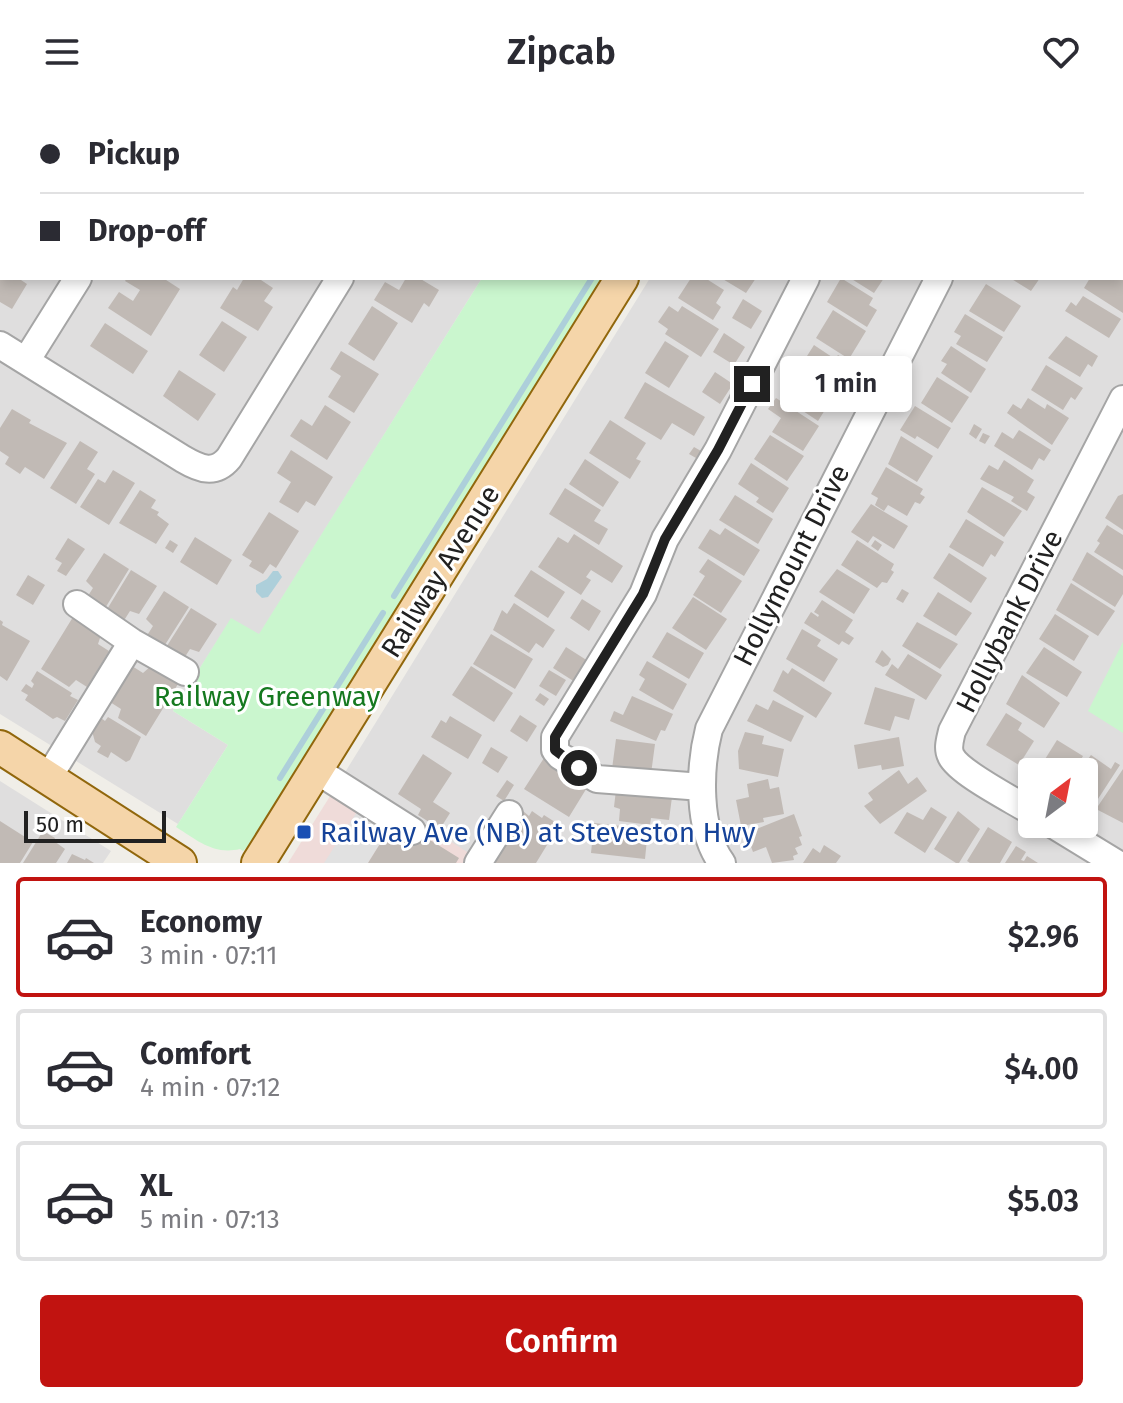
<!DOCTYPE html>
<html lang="en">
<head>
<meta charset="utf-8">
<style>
  body { margin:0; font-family:"Fira Sans",sans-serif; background:#f2f2f3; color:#2b2b33; height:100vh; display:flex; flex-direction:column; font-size:30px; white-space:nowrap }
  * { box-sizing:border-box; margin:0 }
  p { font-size:26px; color:#7c7c81 }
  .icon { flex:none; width:44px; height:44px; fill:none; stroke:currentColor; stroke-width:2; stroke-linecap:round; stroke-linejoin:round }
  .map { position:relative; height:759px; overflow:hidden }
  .drawer { display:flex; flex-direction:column; background:#fff; flex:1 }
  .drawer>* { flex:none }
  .top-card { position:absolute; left:0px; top:0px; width:1124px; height:176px; box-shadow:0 4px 12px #0003; display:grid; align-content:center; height:176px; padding:0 40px; background:#fff }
  .needle { width:52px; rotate:32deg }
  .fabs { position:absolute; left:1018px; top:654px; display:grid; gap:16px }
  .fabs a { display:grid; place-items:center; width:80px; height:80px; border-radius:8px; background:#fff; box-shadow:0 4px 12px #0003; font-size:40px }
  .scale { position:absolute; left:24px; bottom:20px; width:142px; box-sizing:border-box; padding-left:8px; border:4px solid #212121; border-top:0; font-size:22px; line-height:28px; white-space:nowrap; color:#212121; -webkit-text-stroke:6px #fff; paint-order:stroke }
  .end { position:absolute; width:36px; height:36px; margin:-18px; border:10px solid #212121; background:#fff; box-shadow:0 0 0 4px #fff }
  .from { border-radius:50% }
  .bubble { position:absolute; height:56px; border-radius:8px; background:#fff; box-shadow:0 4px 12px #0003; font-size:26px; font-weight:600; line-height:56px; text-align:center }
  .top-card b { display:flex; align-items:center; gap:28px; height:76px; font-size:30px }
  .top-card b+b { border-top:2px solid #e1e1e2 }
  .top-card i { width:20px; height:20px; background:#2b2b33 }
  ul { padding:14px 0 0; list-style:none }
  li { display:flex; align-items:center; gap:24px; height:120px; margin:0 16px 12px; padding:0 24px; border:4px solid #e1e1e2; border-radius:8px }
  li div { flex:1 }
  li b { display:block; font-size:30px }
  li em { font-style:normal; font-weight:600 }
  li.active { border-color:#c11310 }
  li>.icon { width:72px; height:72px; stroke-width:1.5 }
  .button { display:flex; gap:16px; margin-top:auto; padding:16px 40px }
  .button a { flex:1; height:92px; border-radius:8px; background:#c11310; color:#fff; font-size:32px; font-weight:600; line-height:92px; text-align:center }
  header { display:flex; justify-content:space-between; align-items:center; height:104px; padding:0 40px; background:#fff; font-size:36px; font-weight:600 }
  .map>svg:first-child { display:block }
  .residential { fill:#dfdede; fill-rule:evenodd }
  .commercial { fill:#efdbd9 }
  .park { fill:#caf6ce }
  .parking { fill:#e1e1e1 }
  .water { fill:#adcfda }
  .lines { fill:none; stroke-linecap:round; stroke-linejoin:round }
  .stream { stroke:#adcfda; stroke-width:6 }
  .building { fill:#c1bab5 }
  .minor-casing { stroke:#a5a5a5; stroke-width:30 }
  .major-casing { stroke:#91670c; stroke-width:36 }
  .minor { stroke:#fff; stroke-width:26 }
  .major { stroke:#f5d5a9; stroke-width:32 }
  .route { stroke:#212121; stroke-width:10 }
  .transit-dot { fill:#1a4fb4; stroke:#fff; stroke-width:3 }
  .labels { text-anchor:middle; stroke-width:6; stroke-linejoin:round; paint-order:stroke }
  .street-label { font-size:28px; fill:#212121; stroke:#fff }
  .park-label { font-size:28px; fill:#15791f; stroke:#fff }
  .transit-label { font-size:28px; fill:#164399; stroke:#fff; text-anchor:start }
</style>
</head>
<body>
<header><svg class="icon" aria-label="menu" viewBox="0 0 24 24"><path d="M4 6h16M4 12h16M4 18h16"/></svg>Zipcab<svg class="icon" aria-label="heart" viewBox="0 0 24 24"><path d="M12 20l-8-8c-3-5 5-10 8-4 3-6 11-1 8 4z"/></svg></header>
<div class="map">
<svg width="1123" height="759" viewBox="0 0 1123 759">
  <rect width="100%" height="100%" fill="#f0eee8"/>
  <!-- residential -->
  <path class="residential" d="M0,0H591L2,2V174H482L259,531L231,515L173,607L228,641L178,720L0,610Z
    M758,0H1123V759H467L344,670L650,174H1122V2H757ZM1032,668H1084V720H1032Z
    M0,677L111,747L103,759H0Z"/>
  <!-- commercial -->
  <path class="commercial" d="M344,670L472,751L467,759H288Z"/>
  <!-- park -->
  <path class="park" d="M591,0H713L590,2Z
    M482,174H604L247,743L243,747L240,745C214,751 198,737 176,723L228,641L173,607L231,514L259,530Z
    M1123,538V629L1088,607Z"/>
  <!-- parking -->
  <path class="parking" d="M360,703L391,722L368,759H324Z"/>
  <!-- water -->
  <path class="water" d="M273,467H278L282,473L268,493L262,494L256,488V481L267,475Z"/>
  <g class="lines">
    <!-- stream -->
    <path class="stream" d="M700,2L701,0
      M394,492L592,174
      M280,674L383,509"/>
  </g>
  <!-- building -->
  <path class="building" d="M0,174H18L27,180L12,205L0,198Z
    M127,174H163L180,185L151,232L108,204L119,188L133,197L140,186L125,177Z
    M244,174H258L273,184L264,197L273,203L258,227L220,204L233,183L237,186Z
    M406,174H419L439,186L429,203L424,199L412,219L374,196L385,178L399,186Z
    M691,174H705L724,186L716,199L721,203L713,216L678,194Z
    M721,174H756L746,189Z
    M841,174L873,194L869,201L877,206L867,223L827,198Z
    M850,174H884L874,189Z
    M1010,174H1040L1031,187Z
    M1090,174L1123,175V209L1084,184Z
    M986,180L1021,202L1004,228L969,207Z
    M1083,192L1121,215L1109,234L1065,207L1071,198L1076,202Z
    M743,195L762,207L751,225L732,214Z
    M372,202L398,219L374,257L348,240Z
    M669,202L678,208L682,202L719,225L701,253L665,230L668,225L658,218Z
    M833,206L866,227L849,255L816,234Z
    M965,210L1003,233L987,258L956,240L961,232L954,228Z
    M222,217L247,233L224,268L199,251Z
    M105,219L148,247L133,270L90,242Z
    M724,229L745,243L734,261L713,248Z
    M1066,232L1098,252L1092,263L1088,260L1080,273L1048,254Z
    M665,237L689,252L669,284L645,269Z
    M814,241L835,255L838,251L854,261L837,287L800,263Z
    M951,242L986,265L971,289L941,269L947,260L941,257Z
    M341,247L379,270L354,309L328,293L341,272L330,265Z
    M1046,261L1083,284L1075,296L1071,293L1063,306L1031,286Z
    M179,266L216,290L198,317L163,292Z
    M799,266L835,290L818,317L782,293Z
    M715,268L733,280L720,300L702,288Z
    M937,273L969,293L952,319L921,299Z
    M645,278L705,313L694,332L672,319L661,336L624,314Z
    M776,294L819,322L803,347L772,328L781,314L768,305Z
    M1028,294L1045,305L1047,300L1069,314L1052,341L1007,309L1013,300L1021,305Z
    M325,301L351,318L327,356L290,332L301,315L312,322Z
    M915,302L951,324L938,345L917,332L915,335L900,326Z
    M12,305L31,316L29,319L67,339L44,375L25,363L20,370L5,360L9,353L0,347V324Z
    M610,316L646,339L636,355L641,357L630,375L589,349Z
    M974,320L982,325L976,335L969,330Z
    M1019,326L1051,346L1044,357L1039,354L1032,366L994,342L1002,328L1013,335Z
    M983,329L990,332L985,340L979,337Z
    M770,331L804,352L787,377L754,355Z
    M901,332L933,352L917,378L888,360Z
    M80,337L98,348L87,365L95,370L76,400L50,384Z
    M694,343L701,347L696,354L689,350Z
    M291,346L333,373L315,402L306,397L298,409L279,398L291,378L277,369Z
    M585,355L619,378L603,403L569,380Z
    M1004,356L1034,376L1027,388L1035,393L1027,407L1011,397L1014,393L980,375L989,361L998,366Z
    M751,359L789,384L773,409L756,398L759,394L738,380Z
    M886,363L923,385L920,390L925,393L920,400L915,398L907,412L888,401L884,407L875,401L878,394L871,390Z
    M113,366L135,379L109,421L80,403L98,375L105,379Z
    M982,383L1022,407L1004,433L967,408Z
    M565,384L601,406L594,417L608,425L599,441L549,410Z
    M140,386L156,396L151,404L159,408L157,411L169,420L156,440L119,419Z
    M1123,390V426L1105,414L1118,392Z
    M735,391L773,415L758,440L719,416Z
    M871,400L908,422L894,445L873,432L868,439L851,428Z
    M269,408L299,427L276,464L270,460L263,470L249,462L252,457L242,451Z
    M966,415L1004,438L995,453L991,450L983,463L949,443Z
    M1107,421L1123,431V466L1094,448L1100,439L1097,437Z
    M725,424L760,446L744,472L698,444L710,425L720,431Z
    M574,430L623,462L612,479L591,466L586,473L591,476L581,491L538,463L558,433L568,439Z
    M195,433L232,456L217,481L180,458Z
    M68,434L85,445L66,472L57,467L62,459L55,455Z
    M170,436L178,441L173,449L165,444Z
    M857,436L894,460L891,466L894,468L887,479L882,478L877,484L841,461Z
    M875,436L882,441L878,447L871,442Z
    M1087,448L1123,472V490L1115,503L1072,476Z
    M104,449L129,465L104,506L86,495L93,484L86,477Z
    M949,449L987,474L971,499L933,474Z
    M708,455L742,477L721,509L693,491L705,472L699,468Z
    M837,465L870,485L854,510L819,488Z
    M131,466L157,482L139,510L130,507L123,518L106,507Z
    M531,466L565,488L548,514L514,492Z
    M28,471L45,481L33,501L16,491Z
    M1071,479L1115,507L1098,532L1056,506Z
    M902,485L909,489L903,499L896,495Z
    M164,487L189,503L163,544L146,533L153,522L146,515Z
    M938,488L972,509L956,532L923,512Z
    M693,493L727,515L706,546L672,524Z
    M582,495L601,507L589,527L570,514Z
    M822,496L853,516L845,528L854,534L849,541L842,537L839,541L804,519L811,508L818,513L819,511L814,508Z
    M514,499L555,526L543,544L536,539L529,549L493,526L502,506L507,510Z
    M191,504L217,520L199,548L190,545L183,556L165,545Z
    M1055,510L1089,532L1074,557L1039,535Z
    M73,513L101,531L98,540L109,547L87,583L76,576L69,583L41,565Z
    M0,516L3,518L2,521L30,537L7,577L0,572Z
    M917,518L958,540L940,565L902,542Z
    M802,525L821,536L817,542L838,555L824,578L786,555Z
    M667,528L704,549L689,575L652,553Z
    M491,530L533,555L515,585L473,560Z
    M566,543L588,557L575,578L553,564Z
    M1044,543L1082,568L1067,593L1026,569Z
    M882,546L891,555L888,561L883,563L875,558Z
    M908,550L942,571L926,596L885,571L892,560L898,565Z
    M647,557L687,580L673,606L639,586L645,575L639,571Z
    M132,562L143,569L151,562L178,580L146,632L118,614L121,605L110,598Z
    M471,562L513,589L494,618L452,591Z
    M792,564L832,589L816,614L773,587L783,566L788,570Z
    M549,566L566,576L556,592L539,582Z
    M37,567L72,589L70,592L78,596L65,617L57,613L53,615L25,596L28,591L21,587L26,580L32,584L34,580L31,577Z
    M1022,571L1060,599L1044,624L1006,600Z
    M875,583L915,595L909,616L895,612L890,627L864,620Z
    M540,589L549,595L544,602L535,596Z
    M632,592L673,610L665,627L661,626L656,637L610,617L614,607L623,611Z
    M773,596L804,612L791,638L747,617L756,600L768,606Z
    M1006,609L1022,619L1018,626L1034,637L1019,661L986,641Z
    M520,611L537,622L527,638L510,627Z
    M450,612L482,631L468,655L431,633L441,616L446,619Z
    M108,613L141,633L130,656L126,658L111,648L108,654L97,648L101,642L95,638L92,627L101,614L105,617Z
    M745,628L764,632L762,640L784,645L778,673L739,665L738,647Z
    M899,633L904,662L882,666L881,661L858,665L854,641Z
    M616,635L655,640L651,670L612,665Z
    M1057,636L1083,652L1074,668H1037Z
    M491,643L508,653L498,669L482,659Z
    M423,650L452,669L433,698L450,709L440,725L418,711L421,705L398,690Z
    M1091,651L1111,665L1115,658L1120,661L1096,698L1084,691V668H1078Z
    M544,654L588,682L569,713L524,685Z
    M1123,665V719L1096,705Z
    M899,666L908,680L917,673L927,687L880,720L864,702L873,696L868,689Z
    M768,675L770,685L779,683L784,710L763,714L764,718L741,722L736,696L749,693L747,680Z
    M507,676L514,681L504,697L496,692Z
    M616,686L672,693L669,716L651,714L650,721L619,717L620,705L614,703Z
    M931,703L947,713L925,749L894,729L907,708L923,716Z
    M523,707L529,712L532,707L542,714L544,711L555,718L554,720L558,723L536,759H490L494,753L497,755L504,745L501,743Z
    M958,707L980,725L959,759H956L934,745Z
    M794,710L802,732L799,733L802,741L795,744L798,750L793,752L794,756L772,759L766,743L753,748L746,729Z
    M0,717L33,738L20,759H0Z
    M594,719L648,725L645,755L591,749Z
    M391,722L417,739L422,731L459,754L456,759H368Z
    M988,723L1012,738L1000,759H970L967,757Z
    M43,727L55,734L54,737L65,745L56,759H23Z
    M824,741L841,752L836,759H803L813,744L820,749Z
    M1016,742L1026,748L1021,756L1024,757L1027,752L1038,759H1005Z
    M72,750L85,756L86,754L94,759H67Z"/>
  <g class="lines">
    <!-- minor casing -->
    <g class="minor-casing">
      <path id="minor" d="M764,0L767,2
        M185,2L186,0
        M446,2L447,0
        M902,2L904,0
        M1041,2L1043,0
        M0,241L183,355C200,365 215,371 229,354L340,174
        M26,257L78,174
        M77,500L132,538L185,568
        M316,666L412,727
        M48,674L132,538
        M702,683L597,675L560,652L555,646V633L643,490L665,435L718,346L806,174
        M1032,708C1015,697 959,669 951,652C947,644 950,636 952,627L1123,295
        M1052,720L1116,759
        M478,759L509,710
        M722,759C697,726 699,664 709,625L939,174"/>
    </g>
    <!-- major casing -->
    <g class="major-casing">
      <path id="major" d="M729,2L731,0
        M0,643L180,759
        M258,759L622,174"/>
    </g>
    <!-- minor -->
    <use href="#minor" class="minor"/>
    <!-- major -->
    <use href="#major" class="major"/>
  </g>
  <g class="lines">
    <!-- route -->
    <path class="route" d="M579,664L555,646V633L643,490L665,435L718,346L752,280"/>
  </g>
  <!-- markers -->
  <rect class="transit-dot" x="296" y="720" width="16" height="16" rx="4"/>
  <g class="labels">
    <!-- street labels -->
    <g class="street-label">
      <text transform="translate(791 461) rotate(-63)" y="10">Hollymount Drive</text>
      <text transform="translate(440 467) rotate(-58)" y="10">Railway Avenue</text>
      <text transform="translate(1009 517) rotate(-63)" y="10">Hollybank Drive</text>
    </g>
    <!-- park labels -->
    <g class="park-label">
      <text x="267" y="602">Railway Greenway</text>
    </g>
    <!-- transit labels -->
    <g class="transit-label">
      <text x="320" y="738">Railway Ave (NB) at Steveston Hwy</text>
    </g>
  </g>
</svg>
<div class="fabs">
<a><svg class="needle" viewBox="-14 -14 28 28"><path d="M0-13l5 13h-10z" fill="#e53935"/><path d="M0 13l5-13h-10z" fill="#7c7c81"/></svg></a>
</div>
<div class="scale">50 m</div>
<i class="end from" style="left:579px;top:664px"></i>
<i class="end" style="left:752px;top:280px"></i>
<div class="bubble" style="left:780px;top:252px;width:132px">1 min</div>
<div class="top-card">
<b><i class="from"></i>Pickup</b>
<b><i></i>Drop-off</b>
</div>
</div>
<section class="drawer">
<ul>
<li class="active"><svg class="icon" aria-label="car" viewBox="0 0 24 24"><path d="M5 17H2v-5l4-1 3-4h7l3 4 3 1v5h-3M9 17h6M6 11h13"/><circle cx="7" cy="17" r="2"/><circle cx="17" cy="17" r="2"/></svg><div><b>Economy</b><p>3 min · 07:11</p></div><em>$2.96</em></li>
<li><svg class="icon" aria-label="car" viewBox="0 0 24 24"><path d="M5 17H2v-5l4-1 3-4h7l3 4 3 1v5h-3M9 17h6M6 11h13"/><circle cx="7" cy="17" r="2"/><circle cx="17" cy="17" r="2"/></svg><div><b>Comfort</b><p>4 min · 07:12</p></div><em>$4.00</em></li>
<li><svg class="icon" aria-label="car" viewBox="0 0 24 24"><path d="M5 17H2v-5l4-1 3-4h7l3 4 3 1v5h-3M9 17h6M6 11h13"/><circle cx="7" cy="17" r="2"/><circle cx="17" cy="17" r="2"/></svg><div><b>XL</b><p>5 min · 07:13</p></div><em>$5.03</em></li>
</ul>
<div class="button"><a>Confirm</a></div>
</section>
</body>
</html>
